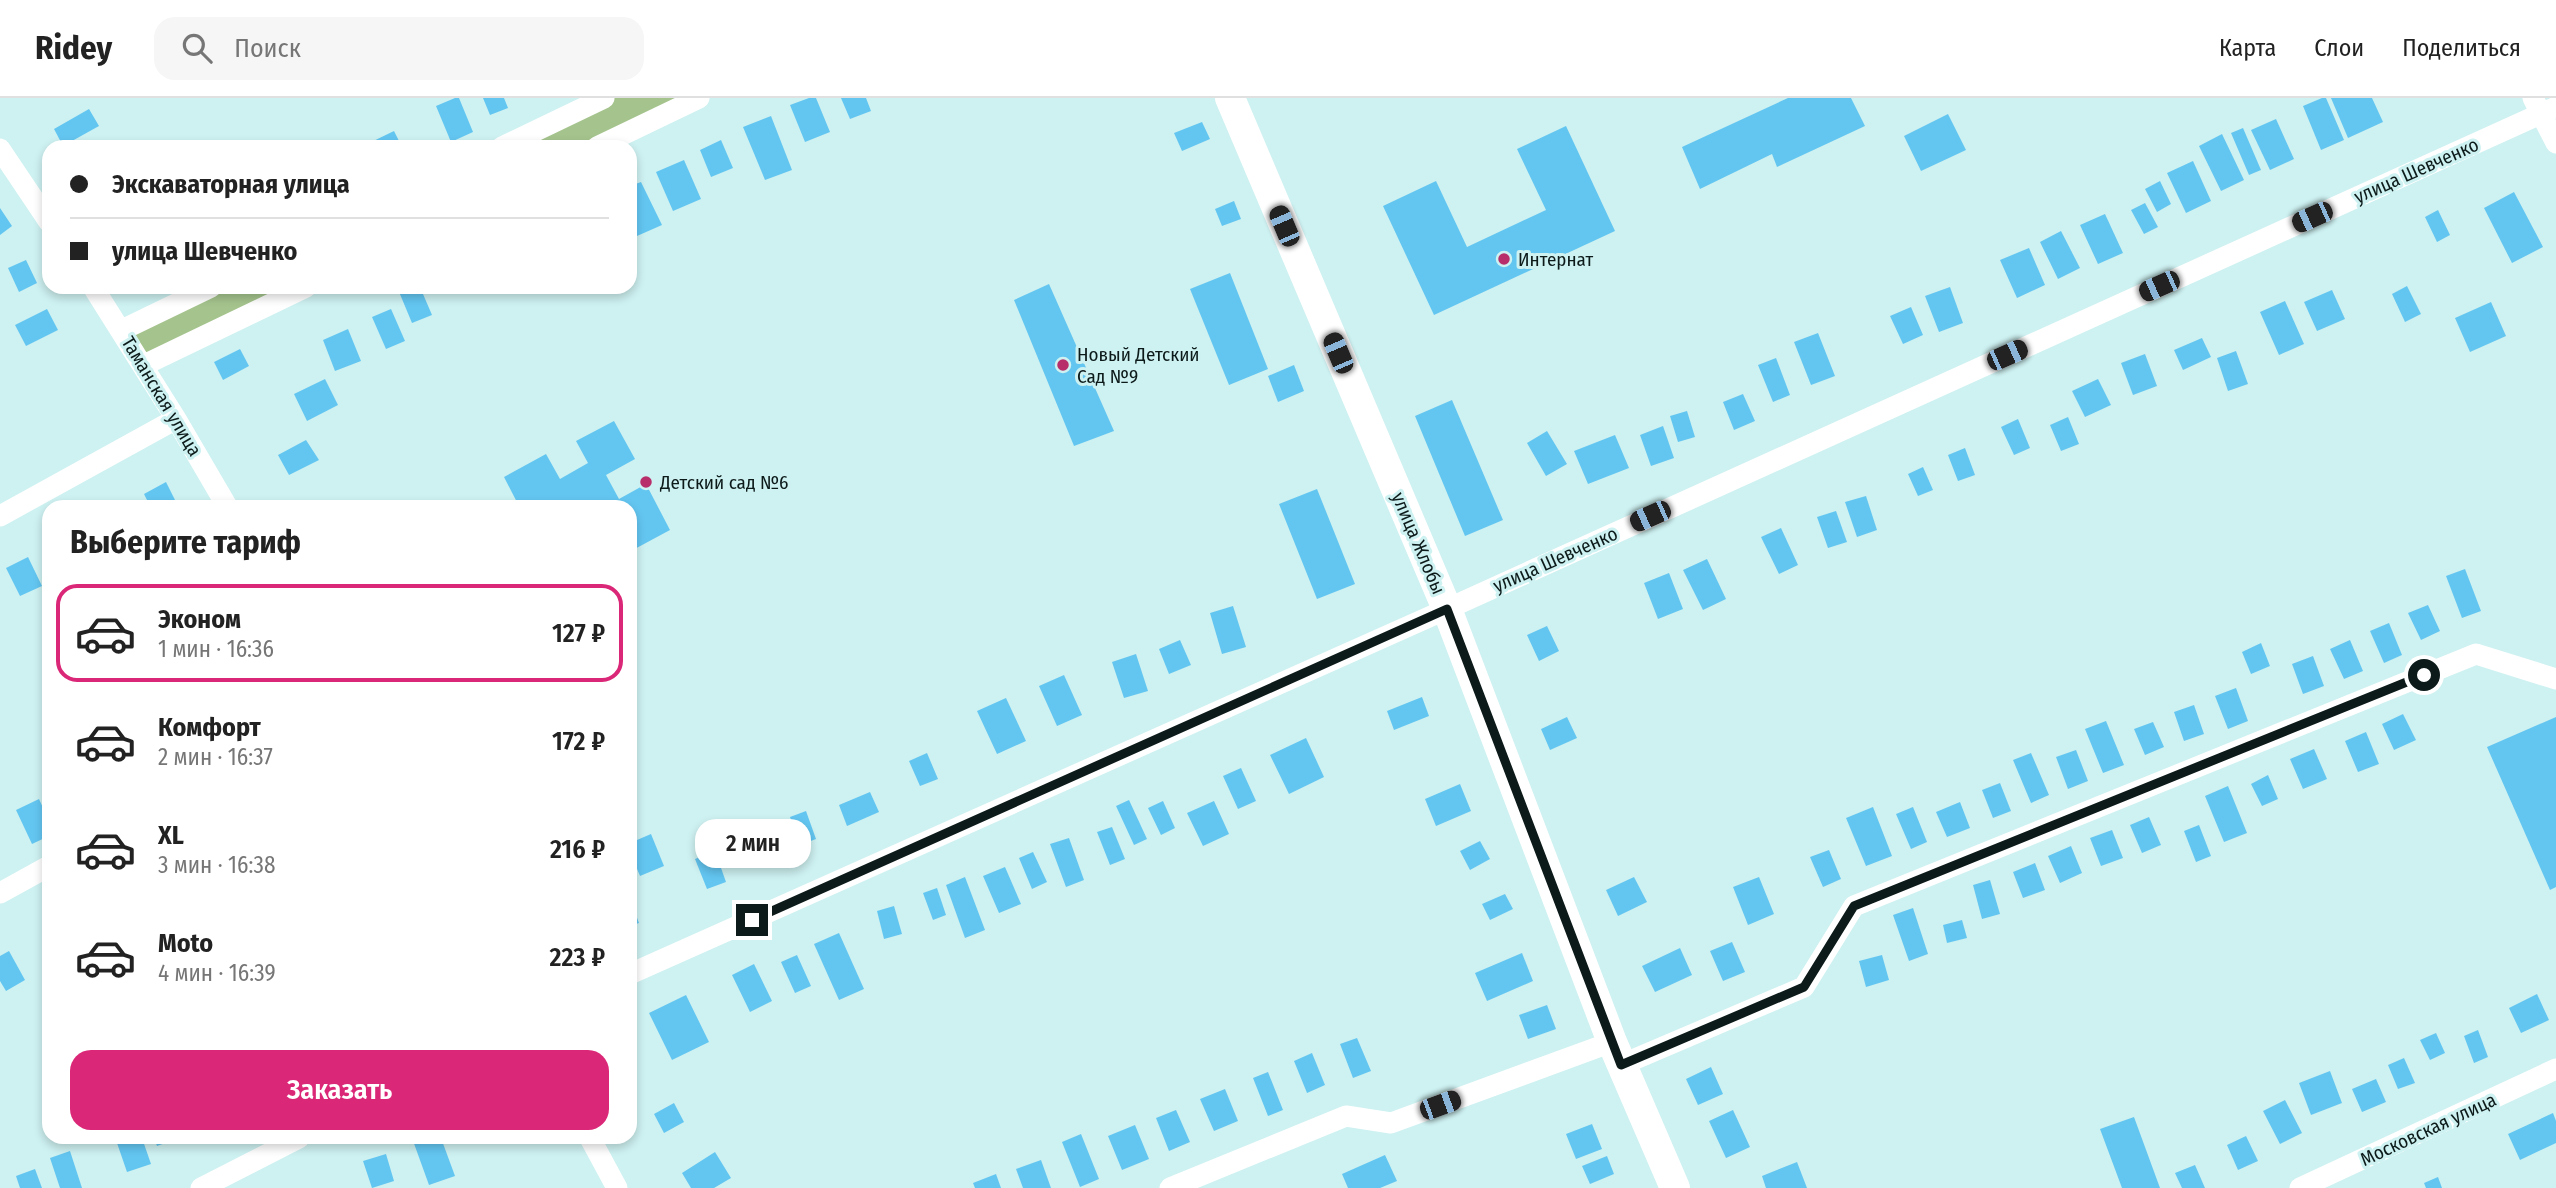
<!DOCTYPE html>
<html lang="ru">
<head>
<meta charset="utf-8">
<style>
  body { margin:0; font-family:"Fira Sans Condensed",sans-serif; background:#f6f6f6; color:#222; height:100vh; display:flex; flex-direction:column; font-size:26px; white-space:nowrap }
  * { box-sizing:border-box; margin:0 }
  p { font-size:23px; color:#767676 }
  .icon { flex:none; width:38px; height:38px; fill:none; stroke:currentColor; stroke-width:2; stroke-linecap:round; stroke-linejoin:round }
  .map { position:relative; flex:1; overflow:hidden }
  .panel { position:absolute; left:42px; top:402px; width:595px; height:644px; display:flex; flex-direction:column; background:#fff; border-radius:21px; box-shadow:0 4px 10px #0003 }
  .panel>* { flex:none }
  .hud { position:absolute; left:42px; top:42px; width:595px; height:154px; border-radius:21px; box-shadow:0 4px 10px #0003; display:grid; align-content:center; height:154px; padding:0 28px; background:#fff }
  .end { position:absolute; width:32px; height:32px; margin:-16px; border:9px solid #0d1a1a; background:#fff; box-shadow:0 0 0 4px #fff }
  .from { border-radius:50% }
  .bubble { position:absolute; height:49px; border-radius:21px; background:#fff; box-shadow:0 4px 10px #0003; font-size:23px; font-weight:600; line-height:49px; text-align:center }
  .car { position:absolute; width:21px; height:42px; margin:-21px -10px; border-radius:9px; box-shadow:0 0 5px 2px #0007; background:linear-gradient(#222 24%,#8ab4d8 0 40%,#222 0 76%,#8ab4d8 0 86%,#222 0) }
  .hud b { display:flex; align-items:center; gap:24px; height:66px; font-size:26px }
  .hud b+b { border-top:2px solid #e0e0e0 }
  .hud i { width:18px; height:18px; background:#222 }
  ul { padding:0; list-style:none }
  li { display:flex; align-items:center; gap:21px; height:98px; margin:0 14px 10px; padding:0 14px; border:4px solid transparent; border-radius:21px }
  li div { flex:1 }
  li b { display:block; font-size:26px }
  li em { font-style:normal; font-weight:600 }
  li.active { border-color:#db2777 }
  li>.icon { width:63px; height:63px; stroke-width:1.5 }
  h2 { padding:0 28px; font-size:32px; line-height:84px }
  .primary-button { display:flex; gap:14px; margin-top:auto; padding:14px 28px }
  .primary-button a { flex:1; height:80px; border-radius:21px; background:#db2777; color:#fff; font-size:28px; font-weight:600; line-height:80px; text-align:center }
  header { display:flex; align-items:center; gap:42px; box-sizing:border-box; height:98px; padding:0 35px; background:#fff; border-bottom:2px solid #e0e0e0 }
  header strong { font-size:33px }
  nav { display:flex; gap:38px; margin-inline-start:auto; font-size:24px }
  .search { width:490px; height:63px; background:#f6f6f6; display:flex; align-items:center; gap:18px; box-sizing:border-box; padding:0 24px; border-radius:21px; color:#767676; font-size:26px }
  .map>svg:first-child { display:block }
  .green { fill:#a5c48d }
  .building { fill:#63c6f1 }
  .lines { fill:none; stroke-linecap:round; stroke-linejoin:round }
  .street { stroke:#fff; stroke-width:21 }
  .secondary { stroke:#fff; stroke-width:30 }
  .route { stroke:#0d1a1a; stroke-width:9 }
  .poi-dot { fill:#b72e6b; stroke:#cef1f1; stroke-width:2.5 }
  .labels { text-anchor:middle; stroke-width:6; stroke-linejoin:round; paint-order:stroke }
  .street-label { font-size:19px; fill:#0d1a1a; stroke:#cef1f1 }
  .poi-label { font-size:19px; fill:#0d1a1a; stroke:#cef1f1; text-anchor:start }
</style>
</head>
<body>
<header>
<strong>Ridey</strong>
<div class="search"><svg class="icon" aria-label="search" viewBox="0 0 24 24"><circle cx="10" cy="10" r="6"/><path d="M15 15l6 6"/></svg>Поиск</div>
<nav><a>Карта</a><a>Слои</a><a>Поделиться</a></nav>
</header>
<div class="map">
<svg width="2556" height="1090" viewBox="0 0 2556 1090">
  <rect width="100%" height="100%" fill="#cef1f1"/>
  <!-- green -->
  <path class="green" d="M612,0H704L599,49H511Z
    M221,189H298L145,260L128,234Z"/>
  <!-- building -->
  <path class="building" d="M455,0H459L473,34L451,44L436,8Z
    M483,0H504L508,10L490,17Z
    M809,0H816L830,34L805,44L790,7Z
    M841,0H866L871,13L850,21Z
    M1788,0H1851L1865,28L1777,69L1772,56L1700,91L1682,49Z
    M2322,0H2326L2344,42L2321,52L2303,8Z
    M2331,0H2372L2383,24L2348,40Z
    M89,11L99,28L63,48L54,31Z
    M1948,16L1966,52L1921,73L1904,38Z
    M771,18L792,72L765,82L743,29Z
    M2276,21L2294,61L2270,72L2251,32Z
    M1202,24L1210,41L1182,53L1174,35Z
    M1566,28L1615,133L1434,217L1383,108L1436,83L1467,149L1546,112L1517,51Z
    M2243,30L2261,72L2249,77L2231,35Z
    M394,33L402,49H361Z
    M2222,36L2244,82L2221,93L2199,48Z
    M721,42L733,70L711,79L700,52Z
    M684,62L701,101L673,113L656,74Z
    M2193,63L2211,103L2186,115L2167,75Z
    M2160,83L2171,106L2157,114L2145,91Z
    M641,84L662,127L637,138L630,124V88Z
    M2514,94L2543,149L2512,165L2484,110Z
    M1234,103L1241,121L1222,128L1215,111Z
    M2145,105L2158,129L2144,136L2131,112Z
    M0,110L12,128L0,137Z
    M2438,112L2450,137L2437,144L2425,119Z
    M2105,116L2123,155L2098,166L2080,127Z
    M2061,133L2080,170L2058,181L2040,144Z
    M2029,150L2045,187L2017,200L2000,162Z
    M26,162L37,185L19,194L8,170Z
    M1230,175L1268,271L1229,287L1190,191Z
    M1049,186L1114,333L1074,348L1014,202Z
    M2407,188L2421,216L2405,224L2392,196Z
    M397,189H420L432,217L412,225Z
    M1950,189L1963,225L1939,234L1925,198Z
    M2332,192L2345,221L2317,233L2304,204Z
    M2285,203L2304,246L2279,257L2260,214Z
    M2491,204L2506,238L2470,254L2455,220Z
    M1911,209L1923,237L1903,246L1890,218Z
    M47,211L58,232L26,248L15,227Z
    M391,211L405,243L386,251L372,219Z
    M348,231L361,263L335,273L323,242Z
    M1818,235L1835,278L1811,287L1794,244Z
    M2202,240L2211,259L2183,272L2174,252Z
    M240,251L249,268L223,282L214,264Z
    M2236,253L2248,286L2228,293L2217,260Z
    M2145,256L2157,288L2133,297L2121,265Z
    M1776,260L1790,297L1773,304L1758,267Z
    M1294,267L1304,293L1278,304L1268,278Z
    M325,281L338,307L307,323L294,296Z
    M2098,281L2111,307L2085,319L2072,293Z
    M1743,296L1755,323L1734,332L1723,304Z
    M1452,302L1503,422L1465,438L1415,318Z
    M1687,313L1695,339L1678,344L1670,318Z
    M2068,319L2079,346L2061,353L2050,327Z
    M2018,321L2030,350L2014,357L2001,329Z
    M614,323L635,361L606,377L619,401L646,386L670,432L631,453L630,410H555L553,407L548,410H520L504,379L546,356L560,381L588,365L576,343Z
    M1663,328L1674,360L1651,368L1640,337Z
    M1547,333L1567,366L1546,378L1527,345Z
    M1615,337L1629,370L1588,386L1574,353Z
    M306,342L319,362L289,377L278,357Z
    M1965,350L1975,377L1958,383L1948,357Z
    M1923,369L1933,392L1918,398L1908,376Z
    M166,384L179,410H151L144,396Z
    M1317,391L1355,486L1317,501L1279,406Z
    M1866,398L1877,432L1857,439L1845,404Z
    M1836,413L1847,444L1828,450L1817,419Z
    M1781,430L1798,467L1779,476L1761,439Z
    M28,459L42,488L20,498L6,470Z
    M1707,461L1726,501L1703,512L1683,472Z
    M2465,471L2481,513L2462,520L2446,478Z
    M1669,475L1683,511L1658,521L1644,485Z
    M2428,507L2440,533L2421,542L2408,515Z
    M1233,508L1246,549L1222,556L1210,515Z
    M2389,525L2402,557L2384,565L2370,533Z
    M1547,528L1559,553L1539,563L1527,537Z
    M1180,542L1191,567L1169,576L1159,551Z
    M2350,542L2363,573L2344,581L2330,551Z
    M2261,545L2270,568L2251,576L2242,554Z
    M1136,556L1148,593L1124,600L1112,564Z
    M2313,558L2324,588L2303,596L2292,566Z
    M1064,577L1082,617L1057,628L1039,588Z
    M2236,590L2248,623L2228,631L2215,598Z
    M1422,599L1429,618L1394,632L1387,613Z
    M1006,600L1026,643L997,656L977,613Z
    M2194,607L2204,636L2184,643L2174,614Z
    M2403,616L2416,642L2394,652L2382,626Z
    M1567,619L1577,640L1550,652L1541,631Z
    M2556,619V789L2550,792L2487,649Z
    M2106,623L2124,667L2103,675L2085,631Z
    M2153,624L2164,649L2145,657L2134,631Z
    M2366,634L2379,666L2358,674L2345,643Z
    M1306,640L1324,679L1289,696L1270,657Z
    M2314,651L2327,681L2303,691L2290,661Z
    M2076,652L2088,683L2068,691L2056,659Z
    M927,655L938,681L920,688L909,663Z
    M2031,655L2049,697L2031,705L2013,662Z
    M1241,670L1256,703L1238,711L1223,678Z
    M2268,677L2278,701L2262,708L2251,686Z
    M2000,685L2011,713L1993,720L1982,692Z
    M1460,686L1471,713L1436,728L1425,701Z
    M2228,688L2247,735L2224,744L2205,698Z
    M870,694L879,714L847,728L839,707Z
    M39,701L49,723V738L32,746L16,712Z
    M1129,702L1147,741L1134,747L1116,708Z
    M1163,703L1175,730L1161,737L1148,710Z
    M1214,703L1229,736L1203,748L1187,715Z
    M1960,704L1970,730L1947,739L1936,714Z
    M1873,709L1892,758L1866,768L1846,720Z
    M1913,709L1927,744L1911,751L1896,716Z
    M806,713L816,741L800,747L790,719Z
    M2149,719L2161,747L2142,755L2130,727Z
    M2199,727L2211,758L2196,764L2184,733Z
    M1112,729L1125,761L1110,767L1097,734Z
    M2112,732L2123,760L2101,768L2090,740Z
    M780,733L788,754L778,758L769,737Z
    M651,736L664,768L640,778L630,754V745Z
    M1069,740L1084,782L1066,789L1050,746Z
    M1480,743L1490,761L1470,772L1460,753Z
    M2071,748L2082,775L2060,785L2048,758Z
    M1829,752L1841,781L1823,789L1810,759Z
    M715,753L726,784L707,791L695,761Z
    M1033,754L1047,784L1032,791L1019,760Z
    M2035,765L2045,792L2023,800L2013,774Z
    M1005,769L1021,806L999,815L983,778Z
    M965,779L985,832L965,840L946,787Z
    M1634,779L1647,804L1618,818L1606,792Z
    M1759,779L1774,816L1748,827L1733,789Z
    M1990,782L2000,816L1982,821L1973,787Z
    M937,790L946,817L933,822L923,795Z
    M1505,796L1513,811L1490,822L1482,806Z
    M630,801L639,825L630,828Z
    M894,808L902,836L884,841L877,813Z
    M1913,810L1928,856L1909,863L1893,817Z
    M1962,822L1967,840L1947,845L1943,827Z
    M49,832V850L42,836Z
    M839,835L864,891L839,902L814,846Z
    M1732,844L1745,874L1723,883L1710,853Z
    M1680,850L1692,877L1655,894L1642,868Z
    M9,853L25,882L6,893L0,883V858Z
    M1522,855L1533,883L1487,903L1475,875Z
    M797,857L811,888L795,895L781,864Z
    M1882,857L1889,882L1866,889L1859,863Z
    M754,866L772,903L750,914L732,877Z
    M2537,896L2549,922L2521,935L2509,910Z
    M686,897L709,944L672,962L649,915Z
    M1547,907L1556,931L1528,941L1519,917Z
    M2478,932L2488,959L2474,965L2464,938Z
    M2436,935L2445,955L2430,962L2420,942Z
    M1357,940L1371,973L1353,980L1340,946Z
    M1312,955L1325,987L1307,995L1294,963Z
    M2404,960L2415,985L2398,991L2388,967Z
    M1711,969L1723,996L1698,1007L1686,981Z
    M2330,973L2342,1005L2311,1017L2299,985Z
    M1268,974L1283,1012L1268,1018L1253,980Z
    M2376,981L2386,1004L2362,1014L2352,991Z
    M1225,991L1238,1023L1214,1033L1200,1001Z
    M2285,1002L2302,1035L2280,1046L2263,1013Z
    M674,1005L684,1024L664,1035L654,1016Z
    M1176,1012L1190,1044L1169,1053L1156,1020Z
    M1733,1012L1750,1049L1726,1060L1709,1023Z
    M2553,1015L2556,1023V1045L2520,1062L2508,1036Z
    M2134,1019L2160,1090H2122L2100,1031Z
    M1592,1026L1602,1051L1576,1061L1566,1036Z
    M1135,1027L1149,1061L1122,1072L1108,1038Z
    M1081,1036L1099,1081L1080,1089L1062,1044Z
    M2246,1038L2258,1063L2238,1072L2227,1047Z
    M131,1040H142L151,1066L127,1074L117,1045Z
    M154,1040H179L157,1048Z
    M412,1040H441L455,1078L429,1087Z
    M70,1053L82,1090H60L50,1060Z
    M715,1054L731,1080L714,1090H691L682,1075Z
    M386,1056L394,1083L372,1090L363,1063Z
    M1385,1057L1397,1083L1380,1090H1348L1342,1076Z
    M1607,1058L1614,1076L1590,1086L1582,1068Z
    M1041,1062L1051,1090H1023L1016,1071Z
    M1797,1064L1807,1090H1766L1762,1078Z
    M2195,1067L2205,1090H2182L2175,1075Z
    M35,1071L42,1090H20L16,1078Z
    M996,1076L1001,1090H975L973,1085Z
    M2438,1079L2442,1090H2426L2424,1085Z"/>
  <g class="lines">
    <!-- street -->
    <path class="street" d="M2533,0L2556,45
      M502,49L604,0
      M597,49L699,0
      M0,51L49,124
      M93,189L176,321L228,410
      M122,232L211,189
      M144,267L306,189
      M0,418L176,321
      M0,795L49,768
      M630,876L1447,511L2556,9
      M1621,967L1804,889L1854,808L2476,556L2556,581
      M590,1040L617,1090
      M201,1090L299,1040
      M1170,1090L1346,1018L1391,1025L1612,944
      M2300,1090L2556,971"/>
    <!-- secondary -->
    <path class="secondary" d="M1230,0L1447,511L1612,944L1675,1090"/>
  </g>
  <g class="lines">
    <!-- route -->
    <path class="route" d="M752,822L1447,511L1621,967L1804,889L1854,808L2424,577"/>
  </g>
  <!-- markers -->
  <g class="poi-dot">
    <circle cx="1504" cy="161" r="7"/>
    <circle cx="1063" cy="267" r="7"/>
    <circle cx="646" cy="384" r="7"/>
  </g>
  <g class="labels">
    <!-- street labels -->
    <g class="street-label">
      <text transform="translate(2416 72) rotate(-24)" y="7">улица Шевченко</text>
      <text transform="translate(162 298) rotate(59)" y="7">Таманская улица</text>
      <text transform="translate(1419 445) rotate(67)" y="7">улица Жлобы</text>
      <text transform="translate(1555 461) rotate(-24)" y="7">улица Шевченко</text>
      <text transform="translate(2428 1031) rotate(-25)" y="7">Московская улица</text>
    </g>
    <!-- poi labels -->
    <g class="poi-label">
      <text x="1518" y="168">Интернат</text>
      <text x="1077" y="263">Новый Детский<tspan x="1077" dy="22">Сад №9</tspan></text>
      <text x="660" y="391">Детский сад №6</text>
    </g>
  </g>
</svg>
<i class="end from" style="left:2424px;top:577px"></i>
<i class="end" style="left:752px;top:822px"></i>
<div class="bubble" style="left:695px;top:721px;width:116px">2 мин</div>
<i class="car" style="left:2312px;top:119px;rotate:246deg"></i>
<i class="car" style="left:1284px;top:128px;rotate:337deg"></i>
<i class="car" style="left:2159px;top:188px;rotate:246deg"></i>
<i class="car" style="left:1338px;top:255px;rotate:337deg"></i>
<i class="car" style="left:2007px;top:257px;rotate:66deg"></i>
<i class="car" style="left:1650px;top:418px;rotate:246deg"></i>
<i class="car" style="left:1440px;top:1007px;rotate:70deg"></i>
<div class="hud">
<b><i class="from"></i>Экскаваторная улица</b>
<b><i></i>улица Шевченко</b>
</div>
<section class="panel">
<h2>Выберите тариф</h2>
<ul>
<li class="active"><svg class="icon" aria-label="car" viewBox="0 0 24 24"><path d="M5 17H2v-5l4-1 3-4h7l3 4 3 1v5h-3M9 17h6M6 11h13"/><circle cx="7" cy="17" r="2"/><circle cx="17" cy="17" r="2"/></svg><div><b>Эконом</b><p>1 мин · 16:36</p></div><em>127 ₽</em></li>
<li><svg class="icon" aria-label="car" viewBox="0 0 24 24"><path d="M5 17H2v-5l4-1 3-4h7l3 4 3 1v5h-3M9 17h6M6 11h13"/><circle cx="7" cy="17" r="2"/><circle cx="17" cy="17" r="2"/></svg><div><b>Комфорт</b><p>2 мин · 16:37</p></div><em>172 ₽</em></li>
<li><svg class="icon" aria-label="car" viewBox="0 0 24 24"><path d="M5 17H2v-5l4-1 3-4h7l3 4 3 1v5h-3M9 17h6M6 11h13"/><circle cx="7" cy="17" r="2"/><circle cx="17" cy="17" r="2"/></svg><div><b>XL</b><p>3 мин · 16:38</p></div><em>216 ₽</em></li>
<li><svg class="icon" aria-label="car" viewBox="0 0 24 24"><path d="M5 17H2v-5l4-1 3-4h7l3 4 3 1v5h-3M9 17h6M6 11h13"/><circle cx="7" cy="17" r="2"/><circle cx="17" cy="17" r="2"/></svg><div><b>Moto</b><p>4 мин · 16:39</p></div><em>223 ₽</em></li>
</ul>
<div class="primary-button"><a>Заказать</a></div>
</section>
</div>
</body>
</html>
